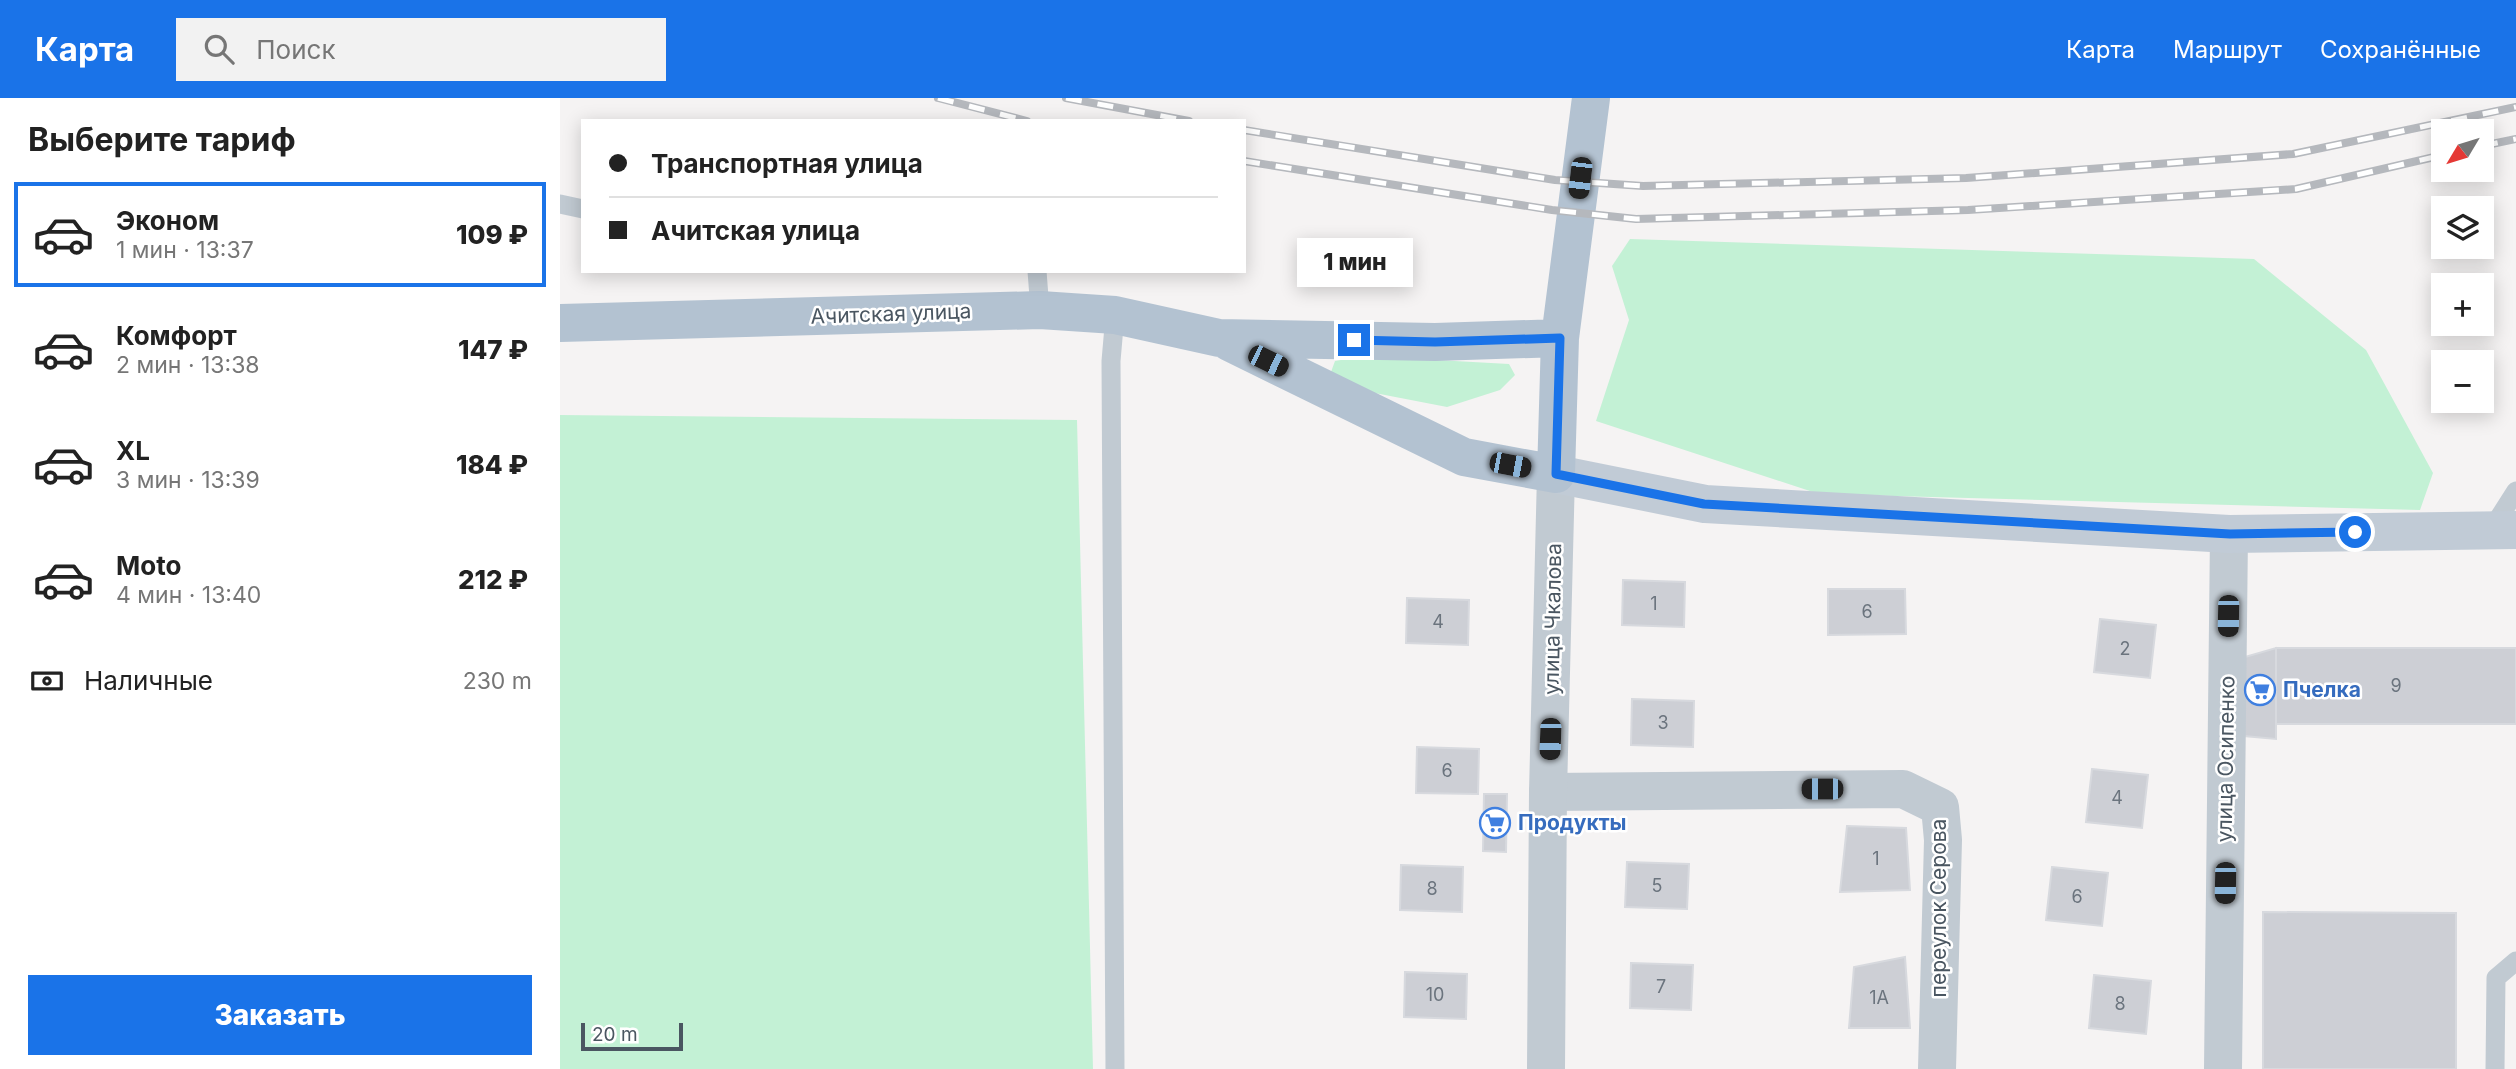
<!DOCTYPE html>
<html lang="ru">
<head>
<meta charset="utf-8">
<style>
  body { margin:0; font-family:Inter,sans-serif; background:#f2f2f2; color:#222; height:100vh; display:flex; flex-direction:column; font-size:26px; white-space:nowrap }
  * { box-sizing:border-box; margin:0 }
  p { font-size:23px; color:#767676 }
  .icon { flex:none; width:38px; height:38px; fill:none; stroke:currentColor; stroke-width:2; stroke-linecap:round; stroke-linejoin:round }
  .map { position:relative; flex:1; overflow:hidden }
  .side { display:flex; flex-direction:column; background:#fff; width:560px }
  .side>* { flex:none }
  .top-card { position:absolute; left:21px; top:21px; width:665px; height:154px; border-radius:0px; box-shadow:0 4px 18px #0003; display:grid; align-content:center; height:154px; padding:0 28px; background:#fff }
  .needle { width:46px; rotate:232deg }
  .controls { position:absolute; left:1871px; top:21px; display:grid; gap:14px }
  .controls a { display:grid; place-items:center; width:63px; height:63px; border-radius:0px; background:#fff; box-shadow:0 4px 18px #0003; font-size:35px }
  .scale { position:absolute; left:21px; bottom:18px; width:102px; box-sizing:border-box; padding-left:7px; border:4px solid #4a5661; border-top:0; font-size:19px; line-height:24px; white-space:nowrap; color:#4a5661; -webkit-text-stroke:5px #fff; paint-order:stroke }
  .end { position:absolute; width:32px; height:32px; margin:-16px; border:9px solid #1a73e8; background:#fff; box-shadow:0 0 0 4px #fff }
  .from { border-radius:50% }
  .bubble { position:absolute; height:49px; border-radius:0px; background:#fff; box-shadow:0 4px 18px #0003; font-size:23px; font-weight:800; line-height:49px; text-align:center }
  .car { position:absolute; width:21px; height:42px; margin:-21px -10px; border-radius:9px; box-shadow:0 0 5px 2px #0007; background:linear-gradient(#222 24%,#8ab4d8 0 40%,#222 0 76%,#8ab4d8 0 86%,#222 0) }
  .top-card b { display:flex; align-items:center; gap:24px; height:66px; font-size:26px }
  .top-card b+b { border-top:2px solid #e0e0e0 }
  .top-card i { width:18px; height:18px; background:#222 }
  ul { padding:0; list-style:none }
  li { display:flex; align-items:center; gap:21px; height:105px; margin:0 14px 10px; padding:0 14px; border:4px solid transparent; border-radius:0px }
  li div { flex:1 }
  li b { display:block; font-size:26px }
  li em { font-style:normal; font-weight:800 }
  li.current { border-color:#1a73e8 }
  li>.icon { width:63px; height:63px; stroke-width:1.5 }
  h2 { padding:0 28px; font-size:32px; line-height:84px }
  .pay { display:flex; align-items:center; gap:18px; height:77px; padding:0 28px; font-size:26px }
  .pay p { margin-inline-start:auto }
  .action { display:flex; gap:14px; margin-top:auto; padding:14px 28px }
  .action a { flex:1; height:80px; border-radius:0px; background:#1a73e8; color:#fff; font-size:28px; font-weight:800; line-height:80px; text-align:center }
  header { display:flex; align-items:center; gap:42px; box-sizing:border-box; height:98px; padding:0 35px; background:#1a73e8; color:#fff }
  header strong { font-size:33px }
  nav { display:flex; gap:38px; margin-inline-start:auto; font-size:24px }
  .search { width:490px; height:63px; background:#f2f2f2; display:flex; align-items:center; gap:18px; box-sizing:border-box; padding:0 24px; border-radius:0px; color:#767676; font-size:26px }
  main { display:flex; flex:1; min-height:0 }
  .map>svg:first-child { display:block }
  .green { fill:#c3f1d5 }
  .building { fill:#cdcfd5; stroke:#d7d9de; stroke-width:2 }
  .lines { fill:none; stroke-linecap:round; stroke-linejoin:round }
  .service { stroke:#c1cad2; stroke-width:19 }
  .minor { stroke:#c1cad2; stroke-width:38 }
  .tertiary { stroke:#c1cad2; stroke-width:38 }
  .secondary { stroke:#c1cbd6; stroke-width:38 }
  .primary { stroke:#b3c2d1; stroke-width:38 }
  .rail-casing { stroke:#b5b8bd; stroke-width:8 }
  .rail { stroke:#fff; stroke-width:5; stroke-dasharray:16; stroke-linecap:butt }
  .route { stroke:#1a73e8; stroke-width:9 }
  .labels { text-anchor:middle; stroke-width:5; stroke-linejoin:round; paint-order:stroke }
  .number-label { font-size:18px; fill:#6b747e }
  .street-label { font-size:21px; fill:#4a5661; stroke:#fff }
  .shop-label { font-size:21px; font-weight:bold; fill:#366cbe; stroke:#fff; text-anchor:start }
</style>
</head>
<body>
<header>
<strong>Карта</strong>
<div class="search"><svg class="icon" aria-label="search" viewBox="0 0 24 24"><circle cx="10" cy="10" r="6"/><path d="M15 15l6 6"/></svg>Поиск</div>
<nav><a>Карта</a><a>Маршрут</a><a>Сохранённые</a></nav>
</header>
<main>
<section class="side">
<h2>Выберите тариф</h2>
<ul>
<li class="current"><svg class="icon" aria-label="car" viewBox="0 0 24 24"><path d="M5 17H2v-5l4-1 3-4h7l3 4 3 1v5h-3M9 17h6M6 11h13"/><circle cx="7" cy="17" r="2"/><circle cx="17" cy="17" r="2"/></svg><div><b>Эконом</b><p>1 мин · 13:37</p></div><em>109 ₽</em></li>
<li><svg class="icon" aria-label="car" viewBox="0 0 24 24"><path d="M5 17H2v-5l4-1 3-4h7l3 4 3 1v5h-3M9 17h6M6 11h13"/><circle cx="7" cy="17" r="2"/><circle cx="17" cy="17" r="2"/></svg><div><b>Комфорт</b><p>2 мин · 13:38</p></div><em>147 ₽</em></li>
<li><svg class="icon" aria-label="car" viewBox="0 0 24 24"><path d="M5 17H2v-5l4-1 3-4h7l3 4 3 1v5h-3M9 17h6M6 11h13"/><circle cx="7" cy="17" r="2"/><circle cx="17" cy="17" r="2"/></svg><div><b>XL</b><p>3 мин · 13:39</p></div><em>184 ₽</em></li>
<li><svg class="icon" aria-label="car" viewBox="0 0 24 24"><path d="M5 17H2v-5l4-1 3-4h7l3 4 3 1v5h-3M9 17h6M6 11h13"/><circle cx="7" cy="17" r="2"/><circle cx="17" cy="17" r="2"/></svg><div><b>Moto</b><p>4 мин · 13:40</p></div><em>212 ₽</em></li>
</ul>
<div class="pay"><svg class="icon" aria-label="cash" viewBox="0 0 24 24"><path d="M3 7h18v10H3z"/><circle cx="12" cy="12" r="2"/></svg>Наличные<p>230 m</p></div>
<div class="action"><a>Заказать</a></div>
</section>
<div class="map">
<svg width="1956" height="971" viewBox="0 0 1956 971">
  <rect width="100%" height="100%" fill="#f5f3f3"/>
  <!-- green -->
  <path class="green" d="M1070,141L1694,161L1806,252L1873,375L1860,412L1259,396L1036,323L1069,222L1052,168Z
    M804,258L949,266L955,277L940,292L887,309L794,291L771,274L775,263Z
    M0,317L517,322L533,971H0Z"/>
  <!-- building -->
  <path class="building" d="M1063,482L1125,484L1124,529L1062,527Z
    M1268,491H1345L1346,536L1268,537Z
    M847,500L909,502L908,547L846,545Z
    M1540,521L1596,527L1590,580L1534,574Z
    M1716,550H1956V626H1716Z
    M1716,550V641L1684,638L1685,559Z
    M1072,601L1134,603L1133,649L1071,647Z
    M857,649L919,651L918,696L856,695Z
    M1532,671L1588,677L1582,730L1526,724Z
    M924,696H947L946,754L923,753Z
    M1287,728L1346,730L1350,792L1280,794Z
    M1067,764L1129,766L1127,811L1065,809Z
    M841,767L903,769L902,814L840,812Z
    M1492,769L1548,775L1542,828L1486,822Z
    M1703,814L1896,815V971H1703Z
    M1345,859L1350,930H1289L1294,869Z
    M1071,865L1133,867L1131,912L1070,910Z
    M845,874L907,876L906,921L844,919Z
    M1534,877L1591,883L1586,936L1529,930Z"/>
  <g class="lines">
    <!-- service -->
    <path class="service" d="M0,106L23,111
      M477,173L480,212
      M555,217L551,263L555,971
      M1931,432L1956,393
      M1935,971L1936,880L1956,863"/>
    <!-- minor -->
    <path class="minor" d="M988,694L1343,691L1380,709L1383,742L1377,971
      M1663,971L1669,436"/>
    <!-- tertiary -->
    <path class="tertiary" d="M986,971L988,694L996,376"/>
    <!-- secondary -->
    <path class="secondary" d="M996,376L1145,406L1669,436L1956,432"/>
    <!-- primary -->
    <path class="primary" d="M0,225L480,212L555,217L659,240L875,244L1000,240
      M669,244L904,359L996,376L1000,240L1031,0"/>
    <!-- rail casing -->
    <g class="rail-casing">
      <path id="rail" d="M378,0L467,23
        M506,0L629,23
        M684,32L995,82L1083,88L1406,80L1733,56L1956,9
        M1922,48L1956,41
        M684,63L992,112L1076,121L1408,112L1736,91L1883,57"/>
    </g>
    <!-- rail -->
    <use href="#rail" class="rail"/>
  </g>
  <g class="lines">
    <!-- route -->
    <path class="route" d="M794,242L875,244L1000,240L996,376L1144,406L1670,436L1795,434"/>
  </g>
  <!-- icons -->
  <defs>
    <g id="supermarket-ring" transform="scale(1.575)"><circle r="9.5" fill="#fff" stroke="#3f7fe0" stroke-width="1.5"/><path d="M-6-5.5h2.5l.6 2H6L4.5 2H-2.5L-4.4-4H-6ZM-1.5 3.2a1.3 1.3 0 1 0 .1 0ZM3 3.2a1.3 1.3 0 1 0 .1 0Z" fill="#3f7fe0"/></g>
  </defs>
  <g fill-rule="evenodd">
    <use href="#supermarket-ring" x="1700" y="592"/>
    <use href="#supermarket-ring" x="935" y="725"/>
  </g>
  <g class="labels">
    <!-- number labels -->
    <g class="number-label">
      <text x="1094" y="512">1</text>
      <text x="1307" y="520">6</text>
      <text x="878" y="530">4</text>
      <text x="1565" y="557">2</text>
      <text x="1836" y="594">9</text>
      <text x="1103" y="631">3</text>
      <text x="887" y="679">6</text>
      <text x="1557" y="706">4</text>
      <text x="1316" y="767">1</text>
      <text x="1097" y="794">5</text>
      <text x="872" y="797">8</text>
      <text x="1517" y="805">6</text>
      <text x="1101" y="895">7</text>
      <text x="875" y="903">10</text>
      <text x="1319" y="906">1А</text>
      <text x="1560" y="912">8</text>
    </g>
    <!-- street labels -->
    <g class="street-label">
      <text transform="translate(331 216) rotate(-2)" y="7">Ачитская улица</text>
      <text transform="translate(993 521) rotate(-89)" y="7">улица Чкалова</text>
      <text transform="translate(1666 661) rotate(-89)" y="7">улица Осипенко</text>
      <text transform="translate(1379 810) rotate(-90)" y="7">переулок Серова</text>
    </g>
    <!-- shop labels -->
    <g class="shop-label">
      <text x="1723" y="599">Пчелка</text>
      <text x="958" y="732">Продукты</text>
    </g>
  </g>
</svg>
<div class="controls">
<a><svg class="needle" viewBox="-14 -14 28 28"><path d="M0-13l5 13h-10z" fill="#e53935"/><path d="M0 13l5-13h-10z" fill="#767676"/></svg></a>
<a><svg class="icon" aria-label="layers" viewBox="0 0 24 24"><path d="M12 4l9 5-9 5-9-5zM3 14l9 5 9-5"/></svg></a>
<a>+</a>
<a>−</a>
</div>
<div class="scale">20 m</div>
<i class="end from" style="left:1795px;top:434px"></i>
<i class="end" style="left:794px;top:242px"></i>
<div class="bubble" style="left:737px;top:140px;width:116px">1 мин</div>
<i class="car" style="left:1020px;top:80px;rotate:187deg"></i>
<i class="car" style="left:708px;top:263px;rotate:116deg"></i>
<i class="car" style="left:950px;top:367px;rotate:101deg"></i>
<i class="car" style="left:1668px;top:518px;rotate:181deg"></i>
<i class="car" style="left:990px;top:641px;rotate:182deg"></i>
<i class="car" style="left:1262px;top:691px;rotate:270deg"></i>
<i class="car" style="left:1665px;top:785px;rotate:181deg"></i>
<div class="top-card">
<b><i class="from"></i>Транспортная улица</b>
<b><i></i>Ачитская улица</b>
</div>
</div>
</main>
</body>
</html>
